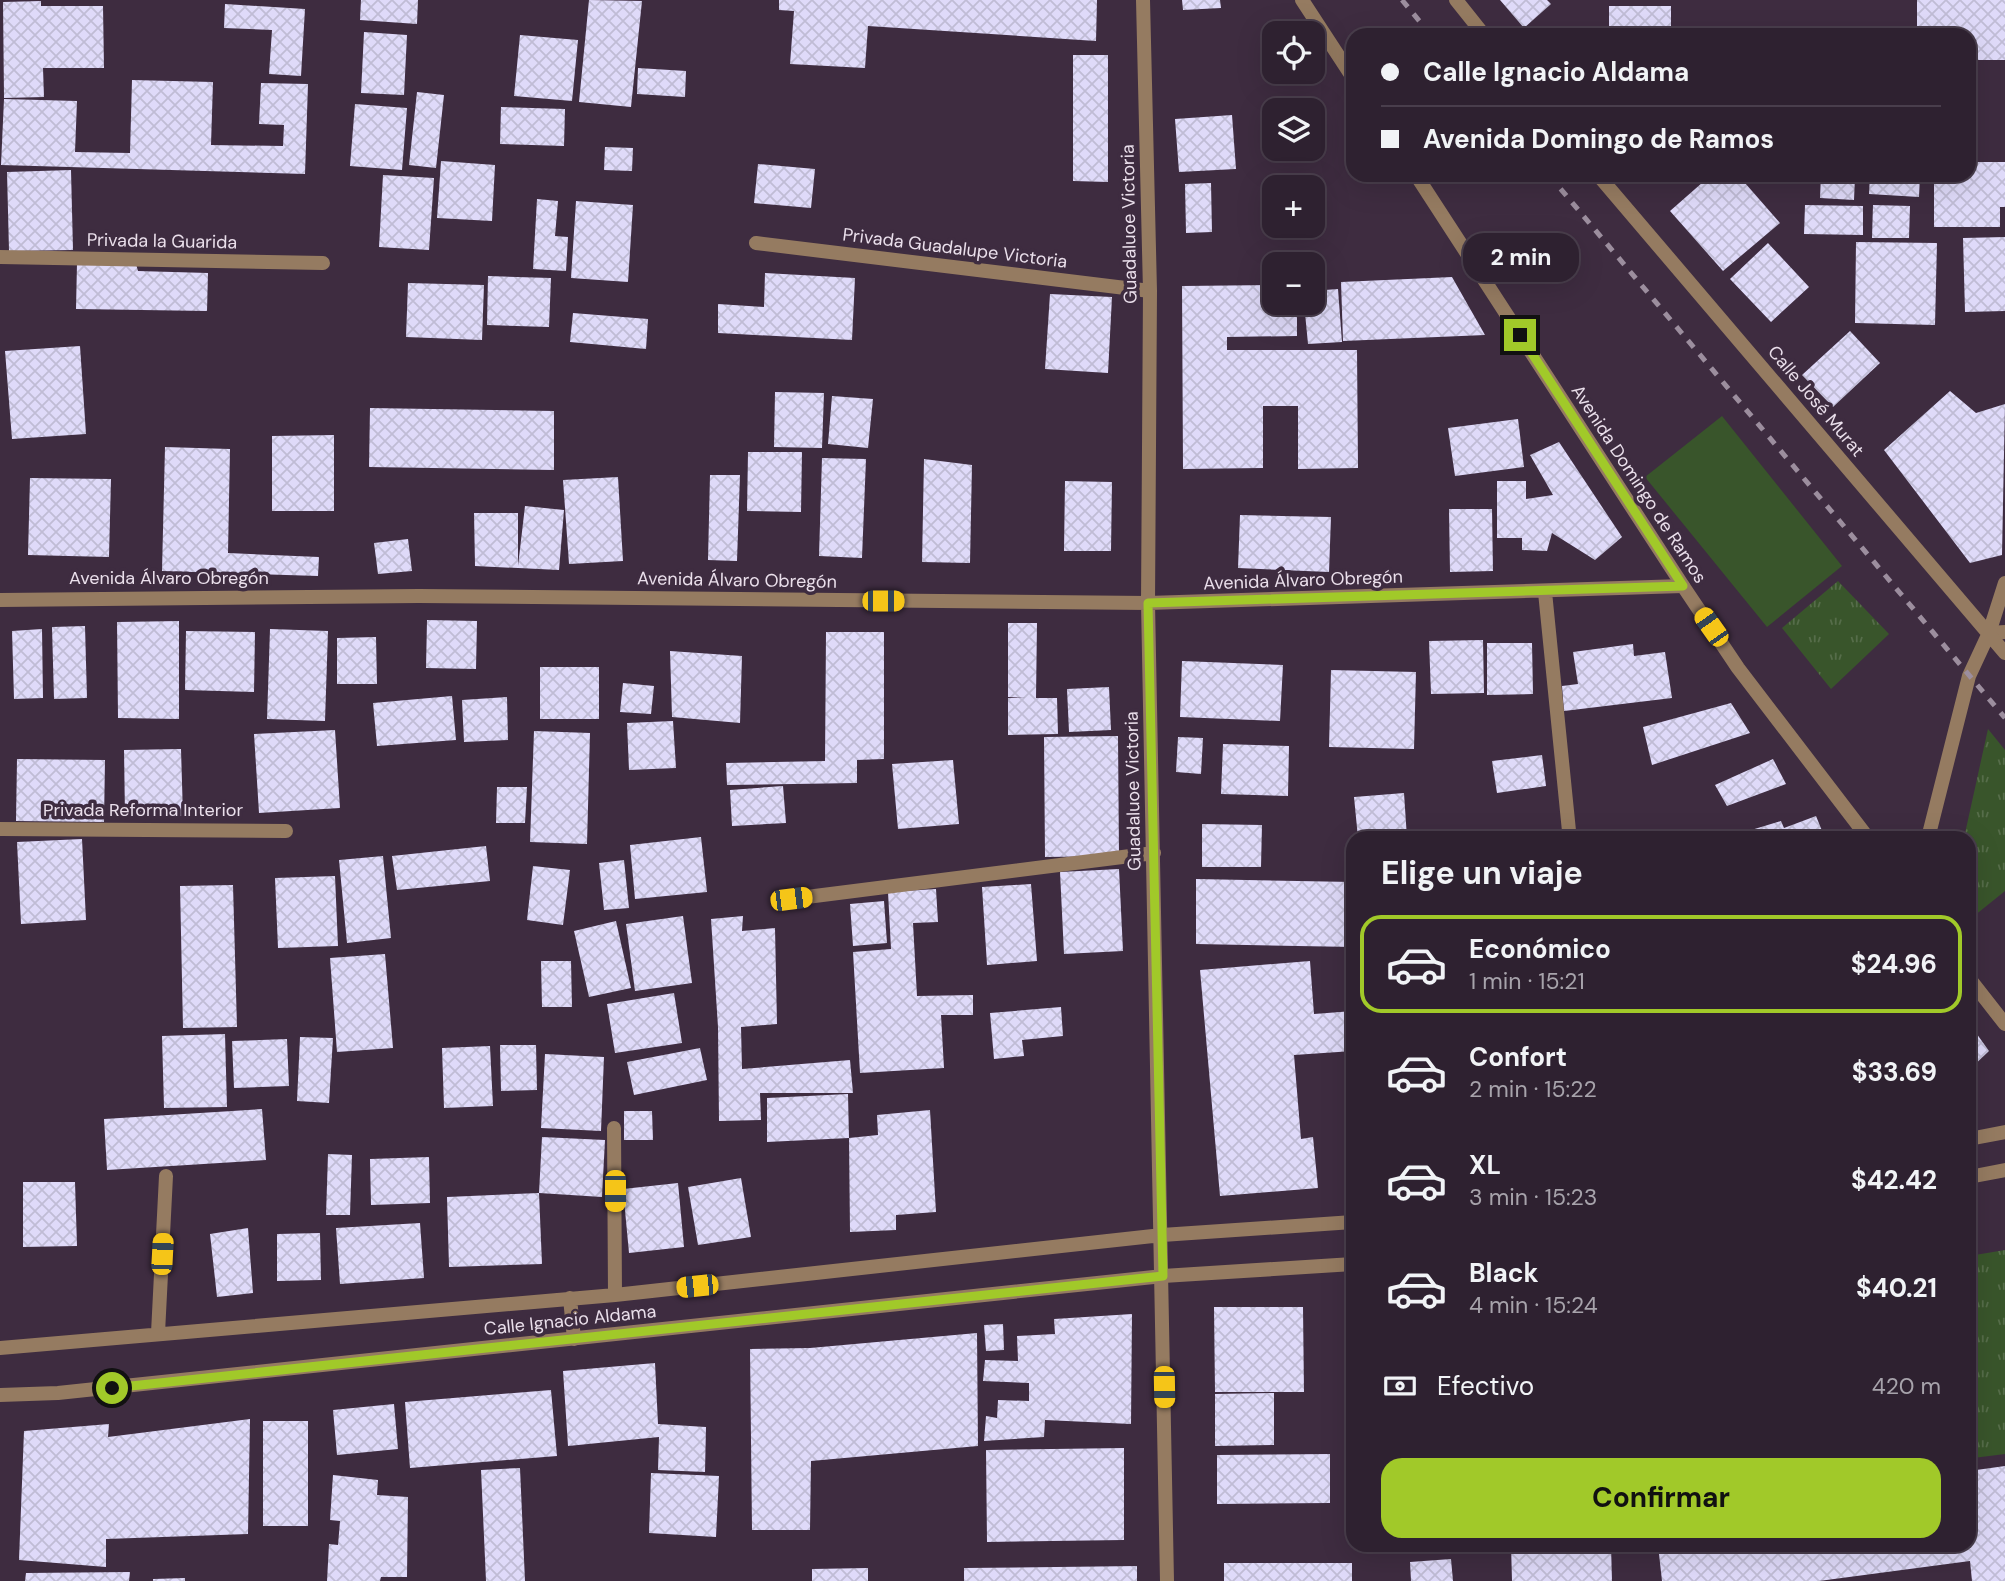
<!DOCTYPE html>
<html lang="es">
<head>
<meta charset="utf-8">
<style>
  body { margin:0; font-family:"DM Sans",sans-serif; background:#3a2e3c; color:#f1f3f6; height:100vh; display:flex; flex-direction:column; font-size:26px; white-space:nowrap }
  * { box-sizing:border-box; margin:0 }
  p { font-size:23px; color:#a7a3ab }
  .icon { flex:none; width:38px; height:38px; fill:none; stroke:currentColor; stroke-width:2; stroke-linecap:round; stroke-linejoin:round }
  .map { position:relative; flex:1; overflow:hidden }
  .drawer { position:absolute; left:1346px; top:831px; width:630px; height:721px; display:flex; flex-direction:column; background:#2e2130; border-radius:21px; box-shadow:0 7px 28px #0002,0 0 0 2px #493e4c }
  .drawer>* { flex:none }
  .hud { position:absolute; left:1346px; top:28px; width:630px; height:154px; border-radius:21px; box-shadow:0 7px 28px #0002,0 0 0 2px #493e4c; display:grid; align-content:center; height:154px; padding:0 35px; background:#2e2130 }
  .controls { position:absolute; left:1262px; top:21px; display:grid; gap:14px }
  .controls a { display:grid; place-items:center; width:63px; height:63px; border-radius:14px; background:#2e2130; box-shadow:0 7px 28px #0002,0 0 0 2px #493e4c; font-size:35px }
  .end { position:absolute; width:32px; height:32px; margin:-16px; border:9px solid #a1c929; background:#111; box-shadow:0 0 0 4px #111 }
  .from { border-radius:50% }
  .bubble { position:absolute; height:49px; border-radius:21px; background:#2e2130; box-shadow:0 7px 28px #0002,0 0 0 2px #493e4c; font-size:23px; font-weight:700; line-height:49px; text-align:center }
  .car { position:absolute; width:21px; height:42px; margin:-21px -10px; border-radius:9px; box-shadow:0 0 5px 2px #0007; background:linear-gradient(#f5c518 24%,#345 0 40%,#f5c518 0 76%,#345 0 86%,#f5c518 0) }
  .hud b { display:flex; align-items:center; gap:24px; height:66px; font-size:26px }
  .hud b+b { border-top:2px solid #493e4c }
  .hud i { width:18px; height:18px; background:#f1f3f6 }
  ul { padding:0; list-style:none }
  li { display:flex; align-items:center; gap:21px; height:98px; margin:0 14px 10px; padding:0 21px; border:4px solid transparent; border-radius:21px }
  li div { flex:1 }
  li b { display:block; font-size:26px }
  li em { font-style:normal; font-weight:700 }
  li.active { border-color:#a1c929 }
  li>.icon { width:63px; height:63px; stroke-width:1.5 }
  h2 { padding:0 35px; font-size:32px; line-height:84px }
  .pay { display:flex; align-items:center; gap:18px; height:77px; padding:0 35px; font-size:26px }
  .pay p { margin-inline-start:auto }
  .primary-button { display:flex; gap:14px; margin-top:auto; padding:14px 35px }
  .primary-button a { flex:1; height:80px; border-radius:21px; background:#a1c929; color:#111; font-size:28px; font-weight:700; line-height:80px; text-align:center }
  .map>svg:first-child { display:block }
  .grass { fill:url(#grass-tufts) }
  .pitch { fill:#39552b }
  .building { fill:url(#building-cross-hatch) }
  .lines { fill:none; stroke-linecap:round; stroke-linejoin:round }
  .minor { stroke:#957b61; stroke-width:14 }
  .tertiary { stroke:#957b61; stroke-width:14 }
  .rail { stroke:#9c8e9e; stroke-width:5; stroke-dasharray:9 9; stroke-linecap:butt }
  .route { stroke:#a1c929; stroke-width:9 }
  .labels { text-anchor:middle; stroke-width:7; stroke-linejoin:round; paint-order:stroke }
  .street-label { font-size:18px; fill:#eadfeb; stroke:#3e2c40 }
</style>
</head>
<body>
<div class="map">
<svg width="2005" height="1581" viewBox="0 0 2005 1581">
  <defs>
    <pattern id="grass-tufts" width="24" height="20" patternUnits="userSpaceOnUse" patternTransform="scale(1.75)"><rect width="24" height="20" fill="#39552b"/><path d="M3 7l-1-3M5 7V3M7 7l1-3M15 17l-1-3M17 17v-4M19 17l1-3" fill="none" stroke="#566d4a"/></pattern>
    <pattern id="building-cross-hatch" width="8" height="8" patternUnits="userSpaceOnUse" patternTransform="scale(1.75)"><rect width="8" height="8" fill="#dfdaf9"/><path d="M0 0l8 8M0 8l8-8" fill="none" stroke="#c0bcd5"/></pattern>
  </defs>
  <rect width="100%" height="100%" fill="#3e2c40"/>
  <!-- grass -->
  <path class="grass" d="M1838,581L1889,634L1831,689L1782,628Z
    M1988,729L2005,750V891L1969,920V838H1964Z
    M2005,1250V1454L1973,1458L1969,1424V1256Z"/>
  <!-- pitch -->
  <path class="pitch" d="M1722,416L1842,566L1767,627L1645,477Z"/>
  <!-- building -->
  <path class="building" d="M361,0H418L417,24L360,20Z
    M589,0L642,1L631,107L579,102Z
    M779,0H1097L1096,41L868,26L865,68L790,64L794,11L779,10Z
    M1182,0H1220L1221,8L1183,10Z
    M1500,0H1547L1551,4L1524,28Z
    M1917,0H2005V60H1969V35H1917Z
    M41,1V6H103L104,68H43L44,97L4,98L3,2Z
    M225,4L305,9L301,76L269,74L272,30L224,28Z
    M1609,6H1671V35H1609Z
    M364,32L407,35L404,95L361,93Z
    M520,35L578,40L572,101L514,96Z
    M1073,55H1108V182L1073,181Z
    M638,68L686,71L685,97L637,94Z
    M132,80L213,82L211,145L283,146L284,125L259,124L261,83L308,84L305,174L1,165L4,99L77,101L75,152L130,153Z
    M417,92L444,95L436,168L409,165Z
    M355,104L407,108L402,170L350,166Z
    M501,107L565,109L564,146L500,144Z
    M1232,115L1236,169L1179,172L1175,119Z
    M605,147L633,148L632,171L604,170Z
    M441,161L495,165L492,221L437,218Z
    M1969,162H2005V207H2000V227H1934V175H1969Z
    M758,164L815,169L811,208L754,203Z
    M71,170L73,250L9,251L7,172Z
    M383,175L434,178L429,250L379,247Z
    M1711,175H1738L1780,223L1723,271L1670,211Z
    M1821,175L1855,177L1854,200L1820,198Z
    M1870,175H1920L1919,197L1869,194Z
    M1211,183L1212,232L1186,233L1185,184Z
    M537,199L558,201L555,236L568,237L566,271L533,269Z
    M576,201L633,205L628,282L571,278Z
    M1805,205L1863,206V235L1804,234Z
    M1873,205L1910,206L1909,238H1872Z
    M2005,237V311L1965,312L1963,238Z
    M1856,242L1937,243L1935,325L1855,323Z
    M1768,243L1809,287L1771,322L1730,279Z
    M77,263L136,264L138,271L208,273L207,311L76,309Z
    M765,273L855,278L852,340L718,333V304L764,307Z
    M488,276L551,278L549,327L487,325Z
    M1452,277L1485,335L1343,341L1341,282Z
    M408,283L484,285L482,340L406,337Z
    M1274,285V303H1297V336L1227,337V350H1357L1358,468L1298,469V406H1263V468L1183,469L1182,286Z
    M1338,289L1342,342L1308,344L1304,303H1312V291Z
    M1050,294L1112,297L1108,373L1045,369Z
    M573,313L648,319L646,349L570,342Z
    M1850,331L1880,363L1833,407L1802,375Z
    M80,346L86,434L12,439L5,351Z
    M1950,391L1976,413L2005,404L2002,555L1970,563L1884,450Z
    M775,392L824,393L822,448L774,447Z
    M832,396L873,399L868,448L828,444Z
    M370,408L554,411V470L369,467Z
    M1518,419L1524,467L1455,476L1448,428Z
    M334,435V511H272V436Z
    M1559,442L1622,537L1595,560L1552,533L1547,551L1522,550V538H1497V481H1526V499L1553,495L1530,455Z
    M165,447L230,449L228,553L319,557L318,576L162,571Z
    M748,452H802L801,512L747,511Z
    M822,458L866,459L862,558L819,556Z
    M924,459L972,465L970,563L922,562Z
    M710,475H740L737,561L708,560Z
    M618,477L623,561L569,564L563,480Z
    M30,478L111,479L109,557L28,555Z
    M1065,481L1112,482L1111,551H1064Z
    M525,506L564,510L559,570L475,566L474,513H518V566Z
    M1449,509H1492L1493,571L1450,572Z
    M1240,515L1331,517L1329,572L1238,568Z
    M408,539L412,571L378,574L374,543Z
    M427,620L477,621L476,669L426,668Z
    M179,621V719L118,718L117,622Z
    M1008,623H1037L1036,698H1057L1058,734L1008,735V698L1026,697H1008Z
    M85,626L87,698L54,699L52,627Z
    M42,629L43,698L14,699L12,631Z
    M270,629L328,631L325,721L267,719Z
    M186,631L255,632L254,692L185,690Z
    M826,632H884V759L857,760V783L727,785L726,763L825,761Z
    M376,637L377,684H337V638Z
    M1483,640L1484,693L1431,694L1429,641Z
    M1487,643H1532L1533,694L1487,695Z
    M1633,644L1634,656L1665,652L1672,698L1564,711L1562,686L1578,684L1573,652Z
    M670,651L742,656L740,723L672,717Z
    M1182,661L1283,665L1280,721L1180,717Z
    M540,667H599V719H540Z
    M1331,670L1416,672L1414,749L1329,747Z
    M623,683L654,686L651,714L620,712Z
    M1109,687L1111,730L1069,732L1067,689Z
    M452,696L456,740L377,746L373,703Z
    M507,697L508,740L464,742L462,700Z
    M1731,703L1750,733L1652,765L1643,727Z
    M673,721L676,768L629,770L627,723Z
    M335,730L340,808L259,813L254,734Z
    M534,731L590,733L587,844L530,842Z
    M1118,736L1119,856L1045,857L1044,737Z
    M1178,737L1203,738L1201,774L1176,772Z
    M1223,744L1289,746L1288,796L1221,794Z
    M181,749L183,816L125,817L124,750Z
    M1542,755L1546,786L1497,793L1492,761Z
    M17,759L105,760L104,822L16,821Z
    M1773,759L1786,784L1727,806L1715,785Z
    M953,760L959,824L898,829L892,764Z
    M783,786L786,823L732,826L730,790Z
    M497,787H527L525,823H496Z
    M1404,793L1407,838H1358L1354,797Z
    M1816,816L1825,838H1725L1781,821L1784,828Z
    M1202,824L1262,825L1261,867H1202Z
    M701,837L707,892L635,899L630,845Z
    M82,839L86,920L21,924L17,842Z
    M486,846L490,881L397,890L392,856Z
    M383,856L391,938L347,943L339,860Z
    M624,860L629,908L604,910L599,863Z
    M533,866L570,870L563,925L527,920Z
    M1119,869L1123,951L1064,954L1060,872Z
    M335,876L338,946L278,948L275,878Z
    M1196,879L1353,882V947L1196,944Z
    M1031,884L1037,961L987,965L982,887Z
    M233,885L237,1027L183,1028L180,886Z
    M936,889L938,922L913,923L917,996L973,995V1015H941L944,1068L860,1073L853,952L891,949L888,892Z
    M884,901L887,943L853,946L850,904Z
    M683,916L692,983L635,991L626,924Z
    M743,916L742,931L775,928L777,1024L741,1027L742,1069L850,1060L853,1093H760L761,1120L719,1121L718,1027L711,919Z
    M616,921L631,988L589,997L574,931Z
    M385,954L393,1048L337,1052L330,958Z
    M541,961H571L572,1007H542Z
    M1310,961L1314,1014L1353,1011V1051L1294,1055L1301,1139L1313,1137L1318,1188L1220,1196L1200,970Z
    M674,993L682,1043L615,1053L607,1004Z
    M1061,1007L1063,1036L1022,1040L1024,1056L994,1059L990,1013Z
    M1969,1023L1989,1051L1969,1070Z
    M225,1034L227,1107L164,1108L162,1036Z
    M300,1037L333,1038L329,1103L297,1101Z
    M287,1039L289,1086L234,1088L232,1041Z
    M500,1045H536L537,1090L501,1091Z
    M490,1046L493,1106L444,1108L442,1048Z
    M700,1048L707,1080L634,1095L627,1062Z
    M545,1054L604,1057L601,1131L541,1128Z
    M848,1094L849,1138L767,1142V1098Z
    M262,1109L266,1160L107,1170L104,1119Z
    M930,1110L936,1212L896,1215V1230L850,1232L849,1138L878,1135L877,1115Z
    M624,1111H652L653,1140H624Z
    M542,1137L605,1140L602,1197L539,1193L542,1264L449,1267L447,1197L539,1193Z
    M328,1154L352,1155L350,1215H326Z
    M429,1157L430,1203L371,1205L370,1159Z
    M741,1178L751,1237L698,1245L688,1187Z
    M23,1182H75L77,1246L23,1247Z
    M678,1183L684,1247L629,1253L623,1189Z
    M420,1223L424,1278L340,1284L336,1228Z
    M248,1228L253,1293L217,1297L210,1234Z
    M320,1233L321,1280L277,1281V1234Z
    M1214,1307H1303L1304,1392H1215Z
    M1132,1314L1131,1424L1045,1420L1044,1437L984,1441L986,1416L997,1418L998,1400L1029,1401V1383L983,1381L985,1360L1018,1361L1017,1336L1055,1334L1054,1319Z
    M1003,1324L1004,1350L986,1351L984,1325Z
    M977,1333L978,1446L811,1461L810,1530H752L750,1349L810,1348Z
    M655,1363L658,1424L706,1427L705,1472L658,1470L659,1437L568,1446L563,1371Z
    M551,1390L557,1456L410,1468L405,1402Z
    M1274,1393V1445L1215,1446V1394Z
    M394,1404L398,1449L337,1455L333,1410Z
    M250,1419L248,1534L106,1539V1567L19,1560L24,1431L109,1424L108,1437Z
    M263,1421H308V1526H263Z
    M1124,1448V1540L987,1542L986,1450Z
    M1330,1454V1503L1217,1504V1455Z
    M2005,1466V1581H1972L1970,1561L1819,1581H1662L1658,1545H1969V1471Z
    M520,1468L525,1581H486L481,1470Z
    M651,1473L719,1476L716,1537L649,1533Z
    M333,1475L378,1480L377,1495L408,1497L407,1577H381L380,1581H327L329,1544L338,1545L340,1521L330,1520Z
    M1511,1545H1611L1612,1581H1512Z
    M1451,1559L1453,1581H1411L1410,1562Z
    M1224,1563H1352V1581H1224Z
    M1137,1566V1581H964V1568Z
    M868,1568V1581H812V1569Z
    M130,1572L129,1581H25L26,1573Z
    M185,1578V1581H153V1579Z"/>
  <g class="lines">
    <!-- minor -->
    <path class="minor" d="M1143,0L1150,291L1148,603L1167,1581
      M756,243L1150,291
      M0,257L323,263
      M1545,592L1569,831
      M0,600L419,596L1148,603L1683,586
      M1989,633L2005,632
      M0,829L286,831
      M791,899L1154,853
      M614,1128L615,1295
      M1969,1139L2005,1132
      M1969,1177L2005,1170
      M570,1298L574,1339
      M158,1333L166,1176
      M0,1348L615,1295L1162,1235L1353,1222
      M0,1395L58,1393L1163,1276L1353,1264"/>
    <!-- tertiary -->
    <path class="tertiary" d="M1302,0L1353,78
      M1456,0L1484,35
      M1416,175L1683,586L1738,668L1868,838
      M1598,175L2005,653
      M1928,838L1969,676L1989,633L2005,583
      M1969,978L2005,1024"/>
    <!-- rail -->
    <path class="rail" d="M1402,0L1431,35
      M1549,175L2005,718"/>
  </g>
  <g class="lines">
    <!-- route -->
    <path class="route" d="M112,1388L1163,1276L1148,603L1683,586L1520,335"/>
  </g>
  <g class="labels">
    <!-- street labels -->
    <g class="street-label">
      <text transform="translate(1129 224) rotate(-91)" y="6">Guadaluoe Victoria</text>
      <text transform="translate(162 241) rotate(1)" y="6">Privada la Guarida</text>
      <text transform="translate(955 248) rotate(7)" y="6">Privada Guadalupe Victoria</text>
      <text transform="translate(1816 401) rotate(50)" y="6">Calle José Murat</text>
      <text transform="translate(1639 484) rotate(57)" y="6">Avenida Domingo de Ramos</text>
      <text x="169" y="584">Avenida Álvaro Obregón</text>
      <text transform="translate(737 580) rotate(1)" y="6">Avenida Álvaro Obregón</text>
      <text transform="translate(1303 580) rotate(-2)" y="6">Avenida Álvaro Obregón</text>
      <text transform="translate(1133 791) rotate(-91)" y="6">Guadaluoe Victoria</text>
      <text x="143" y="816">Privada Reforma Interior</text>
      <text transform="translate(570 1320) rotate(-6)" y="6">Calle Ignacio Aldama</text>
    </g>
  </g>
</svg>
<div class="controls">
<a><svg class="icon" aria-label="locate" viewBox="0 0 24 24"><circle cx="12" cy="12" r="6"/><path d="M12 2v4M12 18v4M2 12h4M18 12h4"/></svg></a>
<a><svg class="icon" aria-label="layers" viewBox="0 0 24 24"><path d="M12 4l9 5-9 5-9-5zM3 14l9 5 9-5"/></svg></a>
<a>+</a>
<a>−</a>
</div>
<i class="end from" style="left:112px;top:1388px"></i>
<i class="end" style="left:1520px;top:335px"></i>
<div class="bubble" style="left:1463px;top:233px;width:116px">2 min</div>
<i class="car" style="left:883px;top:601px;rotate:90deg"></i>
<i class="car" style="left:1711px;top:627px;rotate:325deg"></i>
<i class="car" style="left:791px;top:899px;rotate:83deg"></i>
<i class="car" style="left:615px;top:1191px;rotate:180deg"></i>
<i class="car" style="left:162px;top:1254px;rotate:3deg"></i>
<i class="car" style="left:697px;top:1286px;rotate:264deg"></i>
<i class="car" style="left:1164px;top:1387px;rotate:179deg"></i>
<div class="hud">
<b><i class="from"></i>Calle Ignacio Aldama</b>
<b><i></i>Avenida Domingo de Ramos</b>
</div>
<section class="drawer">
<h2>Elige un viaje</h2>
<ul>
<li class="active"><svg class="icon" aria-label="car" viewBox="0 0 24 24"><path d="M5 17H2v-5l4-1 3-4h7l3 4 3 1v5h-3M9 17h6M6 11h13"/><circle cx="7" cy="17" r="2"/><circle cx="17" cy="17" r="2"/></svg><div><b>Económico</b><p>1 min · 15:21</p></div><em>$24.96</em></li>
<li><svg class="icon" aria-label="car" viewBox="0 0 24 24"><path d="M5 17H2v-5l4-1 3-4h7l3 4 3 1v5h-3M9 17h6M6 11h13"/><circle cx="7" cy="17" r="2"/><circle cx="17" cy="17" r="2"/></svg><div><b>Confort</b><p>2 min · 15:22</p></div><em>$33.69</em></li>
<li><svg class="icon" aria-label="car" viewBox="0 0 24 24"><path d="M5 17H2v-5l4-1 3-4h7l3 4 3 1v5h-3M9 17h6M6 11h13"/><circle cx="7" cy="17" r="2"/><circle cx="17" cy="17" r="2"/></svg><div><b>XL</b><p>3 min · 15:23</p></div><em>$42.42</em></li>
<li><svg class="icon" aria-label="car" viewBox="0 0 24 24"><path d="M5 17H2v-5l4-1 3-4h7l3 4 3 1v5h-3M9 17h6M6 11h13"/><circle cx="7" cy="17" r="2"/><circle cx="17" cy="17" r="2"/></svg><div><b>Black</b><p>4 min · 15:24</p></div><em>$40.21</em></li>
</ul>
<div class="pay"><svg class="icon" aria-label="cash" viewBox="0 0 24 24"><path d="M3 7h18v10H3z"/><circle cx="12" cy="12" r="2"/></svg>Efectivo<p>420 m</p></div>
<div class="primary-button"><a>Confirmar</a></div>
</section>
</div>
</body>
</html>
